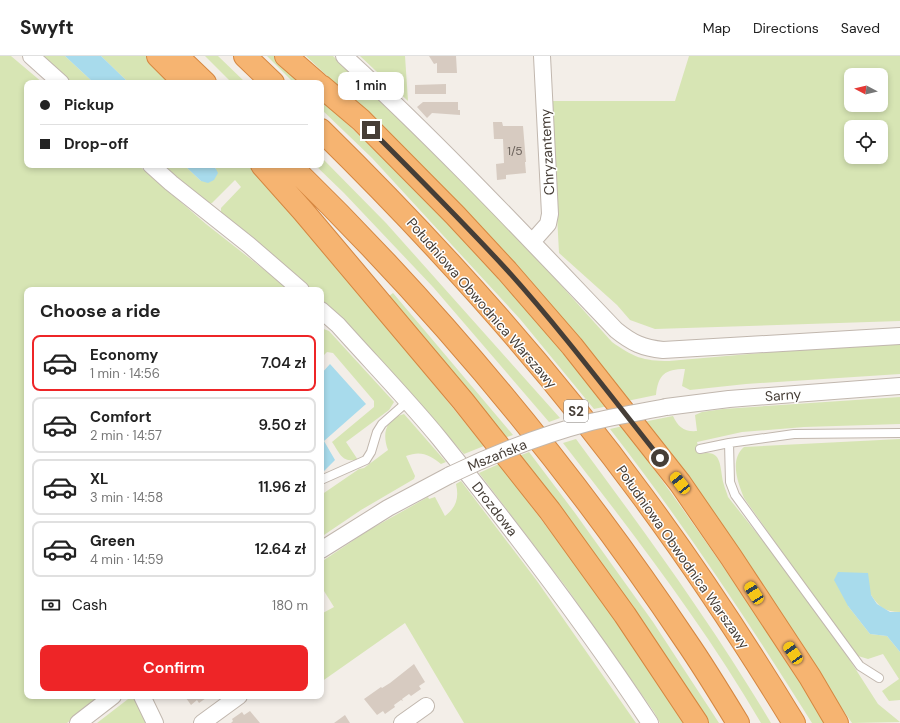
<!DOCTYPE html>
<html lang="en">
<head>
<meta charset="utf-8">
<style>
  body { margin:0; font-family:"DM Sans",sans-serif; background:#f6f6f6; color:#222; height:100vh; display:flex; flex-direction:column; font-size:15px; white-space:nowrap }
  * { box-sizing:border-box; margin:0 }
  p { font-size:13px; color:#767676 }
  .icon { flex:none; width:22px; height:22px; fill:none; stroke:currentColor; stroke-width:2; stroke-linecap:round; stroke-linejoin:round }
  .map { position:relative; flex:1; overflow:hidden }
  .sheet { position:absolute; left:24px; top:231px; width:300px; height:412px; display:flex; flex-direction:column; background:#fff; border-radius:8px; box-shadow:0 2px 6px #0003 }
  .sheet>* { flex:none }
  .top-card { position:absolute; left:24px; top:24px; width:300px; height:88px; border-radius:8px; box-shadow:0 2px 6px #0003; display:grid; align-content:center; height:88px; padding:0 16px; background:#fff }
  .needle { width:26px; rotate:277deg }
  .controls { position:absolute; left:844px; top:12px; display:grid; gap:8px }
  .controls a { display:grid; place-items:center; width:44px; height:44px; border-radius:8px; background:#fff; box-shadow:0 2px 6px #0003; font-size:20px }
  .end { position:absolute; width:18px; height:18px; margin:-9px; border:5px solid #463e37; background:#fff; box-shadow:0 0 0 2px #fff }
  .from { border-radius:50% }
  .bubble { position:absolute; height:28px; border-radius:8px; background:#fff; box-shadow:0 2px 6px #0003; font-size:13px; font-weight:600; line-height:28px; text-align:center }
  .car { position:absolute; width:12px; height:24px; margin:-12px -6px; border-radius:5px; box-shadow:0 0 3px 1px #0007; background:linear-gradient(#f5c518 24%,#345 0 40%,#f5c518 0 76%,#345 0 86%,#f5c518 0) }
  .top-card b { display:flex; align-items:center; gap:14px; height:38px; font-size:15px }
  .top-card b+b { border-top:1px solid #e0e0e0 }
  .top-card i { width:10px; height:10px; background:#222 }
  ul { padding:0; list-style:none }
  li { display:flex; align-items:center; gap:12px; height:56px; margin:0 8px 6px; padding:0 8px; border:2px solid #e0e0e0; border-radius:8px }
  li div { flex:1 }
  li b { display:block; font-size:15px }
  li em { font-style:normal; font-weight:600 }
  li.selected { border-color:#ee2527 }
  li>.icon { width:36px; height:36px; stroke-width:1.5 }
  h2 { padding:0 16px; font-size:18px; line-height:48px }
  .pay { display:flex; align-items:center; gap:10px; height:44px; padding:0 16px; font-size:15px }
  .pay p { margin-inline-start:auto }
  .cta { display:flex; gap:8px; margin-top:auto; padding:8px 16px }
  .cta a { flex:1; height:46px; border-radius:8px; background:#ee2527; color:#fff; font-size:16px; font-weight:600; line-height:46px; text-align:center }
  header { display:flex; align-items:center; gap:24px; box-sizing:border-box; height:56px; padding:0 20px; background:#fff; border-bottom:1px solid #e0e0e0 }
  header strong { font-size:19px }
  nav { display:flex; gap:22px; margin-inline-start:auto; font-size:14px }
  .map>svg:first-child { display:block }
  .green { fill:#d7e5b4; fill-rule:evenodd }
  .water { fill:#a8dbec }
  .building { fill:#d7cbc1 }
  .lines { fill:none; stroke-linecap:round; stroke-linejoin:round }
  .service-casing { stroke:#c1b7ae; stroke-width:10 }
  .minor-casing { stroke:#c1b7ae; stroke-width:18 }
  .motorway-casing { stroke:#d58741; stroke-width:24 }
  .service { stroke:#fff; stroke-width:8 }
  .minor { stroke:#fff; stroke-width:16 }
  .motorway { stroke:#f6b471; stroke-width:22 }
  .minor-bridge-casing { stroke:#c1b7ae; stroke-width:18; stroke-linecap:butt }
  .minor-bridge { stroke:#fff; stroke-width:16 }
  .route { stroke:#463e37; stroke-width:5 }
  .labels { text-anchor:middle; stroke-width:3; stroke-linejoin:round; paint-order:stroke }
  .number-label { font-size:12px; fill:#6a615a }
  .shield { fill:#fff; stroke:#7e7873; stroke-width:1 }
  .shield-label { font-size:13px; font-weight:bold; fill:#463e37 }
  .street-label { font-size:14px; fill:#463e37; stroke:#fff }
</style>
</head>
<body>
<header>
<strong>Swyft</strong>
<nav><a>Map</a><a>Directions</a><a>Saved</a></nav>
</header>
<div class="map">
<svg width="900" height="667" viewBox="0 0 900 667">
  <rect width="100%" height="100%" fill="#f3eee8"/>
  <!-- green -->
  <path class="green" d="M0,0H11L43,27H27V109H138L206,168L290,234H27V640H102L67,667H0Z
    M43,0H65L94,27H72Z
    M101,0H146L173,27H129Z
    M205,0H218L246,27H232Z
    M267,0H274L303,27H294Z
    M306,0H333L406,68L506,168L612,286C633,301 643,305 669,305L829,291L900,288V318L746,328L690,334L682,330L685,313C665,313 658,319 656,339L627,345L513,208L419,107Z
    M360,0H405L408,45Z
    M689,0H900V265L655,273L630,264L617,249L559,197L551,45H675ZM851,19H881V49H851ZM851,71H881V101H851Z
    M321,43L416,133L529,255L608,350L594,353L520,263L372,102L321,53Z
    M321,101L386,167L560,362L549,366L433,231L344,137L315,109H321Z
    M160,109H184L201,125L216,113L212,109H254L334,201L417,308L484,390L464,398L348,269L321,244V234H310L221,159V152L241,131L235,124L212,147L208,148Z
    M393,237L513,379L504,382L389,240Z
    M321,272L329,275L394,346L389,354L346,386L358,404C341,406 341,399 332,386L374,351V345L333,297L327,296L321,302Z
    M900,341V368L804,371L742,376L697,386L700,398C724,392 719,413 724,429C725,433 727,437 728,441L783,510L851,606L878,648L900,666L852,667L643,366L673,360C678,371 684,376 697,375L695,359L702,356L723,353Z
    M404,358L446,406L441,408C430,399 421,394 406,400L415,420L414,423L361,454L321,481V439L359,413L364,412L388,394C382,378 385,363 404,358Z
    M623,370C693,467 763,564 825,667H812C749,566 683,467 610,373Z
    M576,383C644,475 712,568 771,667H761C703,568 633,477 563,387Z
    M900,383V556C885,556 879,551 871,539L848,550L870,578L887,580L900,596V644L889,645L882,635L899,623L883,598L868,603L855,599L744,442C738,427 729,404 744,391Z
    M529,396L575,457L653,566L719,667H708L698,649L519,400Z
    M499,408C562,491 629,577 683,667H660L654,656L566,531L479,417Z
    M461,425L537,525L636,667H464L405,567L321,626V558L334,551L324,535L321,536V506L369,474L428,441L429,443L435,441L445,460C457,451 459,441 456,428Z
    M132,640H139L151,667H97Z"/>
  <!-- water -->
  <path class="water" d="M65,0H101L129,27H94Z
    M184,109H212L216,113L218,117L214,124L208,127L201,125Z
    M330,308L366,348L324,385L335,404L321,418V434V318Z
    M838,516L868,517L871,539L877,548L890,556H900V596L887,580L870,578L848,550L834,524Z"/>
  <!-- building -->
  <path class="building" d="M429,0H456L457,17H437V7L434,8Z
    M446,28V38H415V29Z
    M423,46H458V54H460V59L432,57L427,62L417,51Z
    M493,66H502L503,70H523L526,106H525L526,117L506,119V123L497,124L496,108L504,107L503,83H494Z
    M414,608L425,626L419,630L421,633L411,640L409,638L402,643L403,645L401,644L394,649L395,651L385,658L383,655L377,659L364,643L381,631L382,632L390,627Z
    M183,640H209L199,647L197,644L191,649L186,642L185,643Z
    M250,655L260,667H231L233,665L232,663L242,656L244,659Z
    M345,659L350,667H334Z"/>
  <g class="lines">
    <!-- service casing -->
    <g class="service-casing">
      <path id="service" d="M729,387L730,426L735,439L860,610L879,622
        M700,393L729,387L794,378L900,377
        M321,424L366,404L371,396L377,376L382,368L407,346"/>
    </g>
    <!-- minor casing -->
    <g class="minor-casing">
      <path id="minor" d="M31,0L61,27
        M344,0C439,87 527,181 616,274C632,287 643,292 663,294L900,280
        M151,109L171,127L249,189L301,234
        M532,186L548,168L550,158L542,0
        M321,254L338,269C371,306 407,343 439,382C513,474 585,568 650,667
        M666,351L729,343L900,330
        M321,494L388,452L450,419
        M142,640L155,667
        M78,667L113,640
        M202,667L239,640
        M402,667L426,650"/>
    </g>
    <!-- motorway casing -->
    <g class="motorway-casing">
      <path id="motorway" d="M158,0L183,25
        M177,0L205,27
        M245,0L273,27
        M286,0L317,27
        M321,30L361,64L455,159L507,215L572,290L680,427L731,501L810,621L837,667
        M321,74C437,188 547,310 643,441C697,514 747,590 794,667
        M262,109L303,155L463,345L550,455L625,559L697,667
        M290,109C438,253 571,413 686,585C704,611 721,639 738,667"/>
    </g>
    <!-- service -->
    <use href="#service" class="service"/>
    <!-- minor -->
    <use href="#minor" class="minor"/>
    <!-- motorway -->
    <use href="#motorway" class="motorway"/>
    <!-- minor-bridge casing -->
    <g class="minor-bridge-casing">
      <path id="minor-bridge" d="M450,419C495,397 542,379 591,366C615,360 641,356 666,351"/>
    </g>
    <!-- minor-bridge -->
    <use href="#minor-bridge" class="minor-bridge"/>
  </g>
  <g class="lines">
    <!-- route -->
    <path class="route" d="M371,74C417,120 463,166 507,214C561,274 610,339 660,402"/>
  </g>
  <g class="labels">
    <!-- number labels -->
    <g class="number-label">
      <text x="515" y="99">1/5</text>
    </g>
    <!-- shield labels -->
    <rect class="shield" x="564" y="344" width="24" height="22" rx="3"/>
    <g class="shield-label">
      <text x="576" y="360">S2</text>
    </g>
    <!-- street labels -->
    <g class="street-label">
      <text transform="translate(547 96) rotate(-93)" y="5">Chryzantemy</text>
      <text transform="translate(482 247) rotate(49)" y="5">Południowa Obwodnica Warszawy</text>
      <text transform="translate(783 339) rotate(-4)" y="5">Sarny</text>
      <text transform="translate(497 399) rotate(-22)" y="5">Mszańska</text>
      <text transform="translate(495 453) rotate(52)" y="5">Drozdowa</text>
      <text transform="translate(683 501) rotate(55)" y="5">Południowa Obwodnica Warszawy</text>
    </g>
  </g>
</svg>
<div class="controls">
<a><svg class="needle" viewBox="-14 -14 28 28"><path d="M0-13l5 13h-10z" fill="#e53935"/><path d="M0 13l5-13h-10z" fill="#767676"/></svg></a>
<a><svg class="icon" aria-label="locate" viewBox="0 0 24 24"><circle cx="12" cy="12" r="6"/><path d="M12 2v4M12 18v4M2 12h4M18 12h4"/></svg></a>
</div>
<i class="end from" style="left:660px;top:402px"></i>
<i class="end" style="left:371px;top:74px"></i>
<div class="bubble" style="left:338px;top:16px;width:66px">1 min</div>
<i class="car" style="left:680px;top:427px;rotate:322deg"></i>
<i class="car" style="left:754px;top:537px;rotate:327deg"></i>
<i class="car" style="left:793px;top:597px;rotate:326deg"></i>
<div class="top-card">
<b><i class="from"></i>Pickup</b>
<b><i></i>Drop-off</b>
</div>
<section class="sheet">
<h2>Choose a ride</h2>
<ul>
<li class="selected"><svg class="icon" aria-label="car" viewBox="0 0 24 24"><path d="M5 17H2v-5l4-1 3-4h7l3 4 3 1v5h-3M9 17h6M6 11h13"/><circle cx="7" cy="17" r="2"/><circle cx="17" cy="17" r="2"/></svg><div><b>Economy</b><p>1 min · 14:56</p></div><em>7.04 zł</em></li>
<li><svg class="icon" aria-label="car" viewBox="0 0 24 24"><path d="M5 17H2v-5l4-1 3-4h7l3 4 3 1v5h-3M9 17h6M6 11h13"/><circle cx="7" cy="17" r="2"/><circle cx="17" cy="17" r="2"/></svg><div><b>Comfort</b><p>2 min · 14:57</p></div><em>9.50 zł</em></li>
<li><svg class="icon" aria-label="car" viewBox="0 0 24 24"><path d="M5 17H2v-5l4-1 3-4h7l3 4 3 1v5h-3M9 17h6M6 11h13"/><circle cx="7" cy="17" r="2"/><circle cx="17" cy="17" r="2"/></svg><div><b>XL</b><p>3 min · 14:58</p></div><em>11.96 zł</em></li>
<li><svg class="icon" aria-label="car" viewBox="0 0 24 24"><path d="M5 17H2v-5l4-1 3-4h7l3 4 3 1v5h-3M9 17h6M6 11h13"/><circle cx="7" cy="17" r="2"/><circle cx="17" cy="17" r="2"/></svg><div><b>Green</b><p>4 min · 14:59</p></div><em>12.64 zł</em></li>
</ul>
<div class="pay"><svg class="icon" aria-label="cash" viewBox="0 0 24 24"><path d="M3 7h18v10H3z"/><circle cx="12" cy="12" r="2"/></svg>Cash<p>180 m</p></div>
<div class="cta"><a>Confirm</a></div>
</section>
</div>
</body>
</html>
